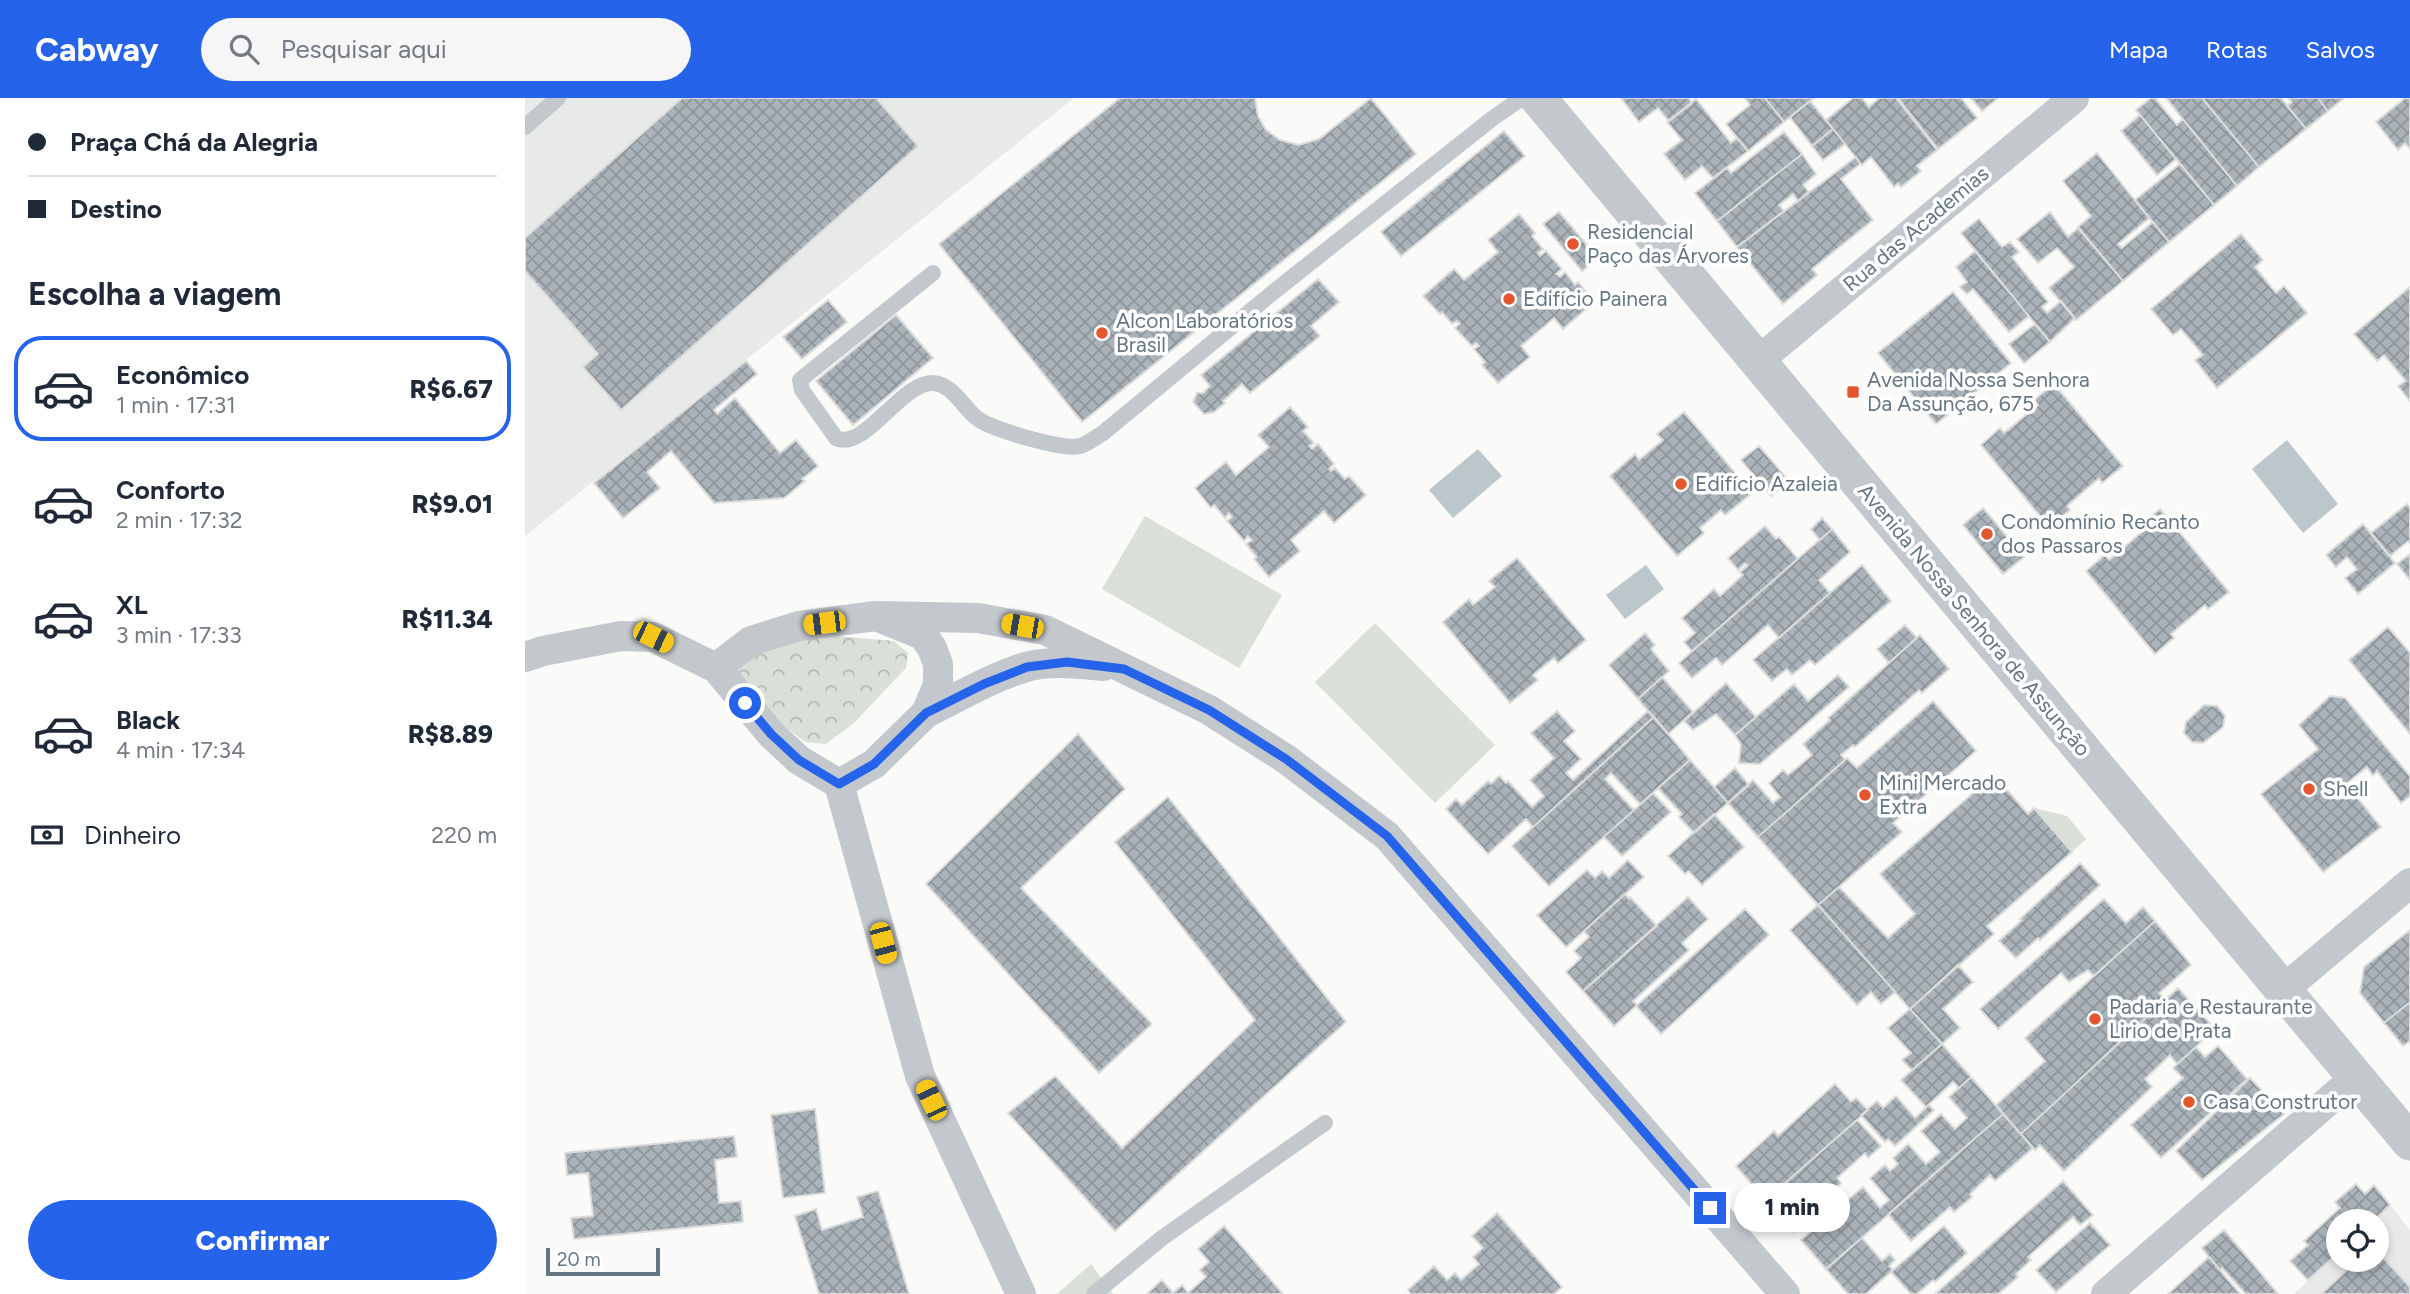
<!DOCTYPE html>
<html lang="pt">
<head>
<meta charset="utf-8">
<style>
  body { margin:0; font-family:Figtree,sans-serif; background:#f6f6f7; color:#1f2937; height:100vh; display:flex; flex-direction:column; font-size:26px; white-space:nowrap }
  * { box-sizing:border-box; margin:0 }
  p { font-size:23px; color:#747a83 }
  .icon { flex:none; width:38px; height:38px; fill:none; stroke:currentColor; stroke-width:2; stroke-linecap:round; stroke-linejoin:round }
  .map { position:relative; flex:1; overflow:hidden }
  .drawer { display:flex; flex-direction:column; background:#fff; width:525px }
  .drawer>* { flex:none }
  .top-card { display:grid; align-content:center; height:154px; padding:0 28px; background:#fff }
  .fabs { position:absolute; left:1801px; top:1111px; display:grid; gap:14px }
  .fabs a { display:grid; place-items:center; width:63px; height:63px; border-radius:50%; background:#fff; box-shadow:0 4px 10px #0003; font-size:35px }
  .scale { position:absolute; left:21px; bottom:18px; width:114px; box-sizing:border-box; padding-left:7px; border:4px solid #657683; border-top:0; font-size:19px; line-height:24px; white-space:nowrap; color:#657683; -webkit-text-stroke:5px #fff; paint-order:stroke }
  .end { position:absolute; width:32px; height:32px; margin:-16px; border:9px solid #2563eb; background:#fff; box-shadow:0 0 0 4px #fff }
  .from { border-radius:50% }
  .bubble { position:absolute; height:49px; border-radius:24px; background:#fff; box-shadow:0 4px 10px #0003; font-size:23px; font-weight:800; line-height:49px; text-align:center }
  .car { position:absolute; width:21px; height:42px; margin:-21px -10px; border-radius:9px; box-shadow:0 0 5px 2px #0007; background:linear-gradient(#f5c518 24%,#345 0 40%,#f5c518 0 76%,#345 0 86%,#f5c518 0) }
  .top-card b { display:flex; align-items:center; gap:24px; height:66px; font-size:26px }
  .top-card b+b { border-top:2px solid #e0e1e3 }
  .top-card i { width:18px; height:18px; background:#1f2937 }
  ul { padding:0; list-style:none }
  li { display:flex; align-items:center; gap:21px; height:105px; margin:0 14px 10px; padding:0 14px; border:4px solid transparent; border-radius:28px }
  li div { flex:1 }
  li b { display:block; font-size:26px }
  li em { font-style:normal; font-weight:800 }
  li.selected { border-color:#2563eb }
  li>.icon { width:63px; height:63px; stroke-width:1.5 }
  h2 { padding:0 28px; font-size:32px; line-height:84px }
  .pay { display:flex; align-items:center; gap:18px; height:77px; padding:0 28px; font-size:26px }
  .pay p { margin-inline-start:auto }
  .cta { display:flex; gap:14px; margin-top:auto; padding:14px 28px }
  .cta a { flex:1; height:80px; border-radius:42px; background:#2563eb; color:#fff; font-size:28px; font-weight:800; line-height:80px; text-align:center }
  header { display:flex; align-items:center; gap:42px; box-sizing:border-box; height:98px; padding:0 35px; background:#2563eb; color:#fff }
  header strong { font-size:33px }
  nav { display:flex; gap:38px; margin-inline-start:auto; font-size:24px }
  .search { width:490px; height:63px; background:#f6f6f7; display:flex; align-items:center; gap:18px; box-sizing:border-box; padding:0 24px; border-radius:38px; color:#747a83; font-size:26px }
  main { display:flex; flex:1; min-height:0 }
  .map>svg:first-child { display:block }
  .built { fill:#e8e9e9 }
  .park { fill:url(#park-crowns) }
  .garden { fill:#dadfd7 }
  .water { fill:#bbc7cb }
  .building { fill:url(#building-cross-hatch); stroke:#dcdcda; stroke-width:2 }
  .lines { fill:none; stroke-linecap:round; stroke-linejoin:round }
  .service { stroke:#c3c8cc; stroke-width:16 }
  .minor { stroke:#c3c8cc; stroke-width:30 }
  .tertiary { stroke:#c3c8cc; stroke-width:37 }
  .route { stroke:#2563eb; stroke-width:9 }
  .poi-dot { fill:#e4572e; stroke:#fff; stroke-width:2.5 }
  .labels { text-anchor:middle; stroke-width:7; stroke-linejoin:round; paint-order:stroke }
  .street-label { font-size:21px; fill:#657683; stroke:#fff }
  .poi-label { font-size:21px; fill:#657683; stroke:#fff; text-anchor:start }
</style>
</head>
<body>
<header>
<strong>Cabway</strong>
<div class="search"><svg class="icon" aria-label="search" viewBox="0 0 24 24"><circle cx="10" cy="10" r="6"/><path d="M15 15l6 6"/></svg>Pesquisar aqui</div>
<nav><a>Mapa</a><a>Rotas</a><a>Salvos</a></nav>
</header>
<main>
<section class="drawer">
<div class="top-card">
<b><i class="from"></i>Praça Chá da Alegria</b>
<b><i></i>Destino</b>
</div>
<h2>Escolha a viagem</h2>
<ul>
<li class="selected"><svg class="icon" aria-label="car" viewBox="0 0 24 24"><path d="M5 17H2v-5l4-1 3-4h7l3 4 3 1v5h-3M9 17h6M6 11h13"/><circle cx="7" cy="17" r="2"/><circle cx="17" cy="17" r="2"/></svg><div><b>Econômico</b><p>1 min · 17:31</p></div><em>R$6.67</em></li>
<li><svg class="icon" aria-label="car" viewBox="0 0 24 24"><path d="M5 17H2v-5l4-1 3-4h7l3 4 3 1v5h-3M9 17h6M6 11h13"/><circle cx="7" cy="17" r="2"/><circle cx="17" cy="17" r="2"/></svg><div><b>Conforto</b><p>2 min · 17:32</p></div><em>R$9.01</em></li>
<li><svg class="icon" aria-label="car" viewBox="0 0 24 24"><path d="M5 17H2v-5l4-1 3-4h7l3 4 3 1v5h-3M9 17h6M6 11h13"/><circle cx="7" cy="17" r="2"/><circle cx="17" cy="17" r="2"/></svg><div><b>XL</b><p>3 min · 17:33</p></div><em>R$11.34</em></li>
<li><svg class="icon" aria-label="car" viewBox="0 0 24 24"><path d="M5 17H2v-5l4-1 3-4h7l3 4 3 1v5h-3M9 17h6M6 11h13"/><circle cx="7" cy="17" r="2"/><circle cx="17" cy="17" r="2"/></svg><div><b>Black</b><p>4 min · 17:34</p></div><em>R$8.89</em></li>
</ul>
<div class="pay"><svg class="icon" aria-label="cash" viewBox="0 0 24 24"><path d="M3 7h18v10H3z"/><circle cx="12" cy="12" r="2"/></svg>Dinheiro<p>220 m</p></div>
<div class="cta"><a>Confirmar</a></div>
</section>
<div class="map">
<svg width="1885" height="1196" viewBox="0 0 1885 1196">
  <defs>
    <pattern id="park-crowns" width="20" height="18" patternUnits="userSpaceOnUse" patternTransform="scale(1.75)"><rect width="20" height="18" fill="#dadfd7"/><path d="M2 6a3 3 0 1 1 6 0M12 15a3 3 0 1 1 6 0" fill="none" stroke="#b4b9b4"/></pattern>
    <pattern id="building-cross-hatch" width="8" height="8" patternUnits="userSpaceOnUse" patternTransform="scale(1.75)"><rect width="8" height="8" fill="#aab3b9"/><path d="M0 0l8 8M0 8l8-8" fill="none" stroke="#8e969c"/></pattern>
  </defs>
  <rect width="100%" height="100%" fill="#fafaf8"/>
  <!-- built -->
  <path class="built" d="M0,0H549L0,438Z
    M1865,1107L1885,1132V1196H1769L1813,1155V1162H1852V1124L1848,1123Z"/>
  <!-- park -->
  <path class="park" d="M278,535L369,543L383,555L381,570L329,625L301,646L280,644L258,627L225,596L207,567Z"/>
  <!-- garden -->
  <path class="garden" d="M620,418L757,497L714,570L577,491Z
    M850,525L970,647L910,705L790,584Z
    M1509,710L1542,718L1561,741L1547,754Z
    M566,1166L588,1196H532Z"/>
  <!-- water -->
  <path class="water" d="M1762,342L1813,406L1778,435L1727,371Z
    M953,351L977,378L928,420L904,392Z
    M1121,467L1139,491L1100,521L1081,497Z"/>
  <!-- building -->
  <path class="building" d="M157,0H351L393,48L96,312L58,269L73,256L0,173V140Z
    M595,0H730L733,18L741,32L755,42L774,47L794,41L846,0L891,56L557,324L414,146Z
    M1096,0H1163L1167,5L1144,23L1133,10L1114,24Z
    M1220,0H1240L1259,24L1223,53L1201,26L1225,7Z
    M1240,0H1289L1259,24Z
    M1328,0H1337L1344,9L1354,0H1371L1412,52L1392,68L1396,73L1376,89L1373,85L1369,89L1346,59L1337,67L1301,22Z
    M1373,0H1436L1452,20L1413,51Z
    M1446,0H1473L1457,13Z
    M1626,0H1630L1652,27L1658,21L1712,88L1689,107L1611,12Z
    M1641,0H1677L1734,69L1712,88Z
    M1677,0H1756L1781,31L1734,69Z
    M1763,0H1793L1803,13L1781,31L1762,8L1767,4Z
    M1793,0H1819L1803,13Z
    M1880,0H1885V51L1880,45L1873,52L1851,24Z
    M1171,1L1206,45L1212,40L1223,53L1188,80L1177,68L1160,82L1139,56L1157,42L1142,24Z
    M1285,3L1308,31L1287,48L1265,19Z
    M1615,17L1651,61L1632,77L1596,33Z
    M1308,31L1320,46L1298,62L1287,48Z
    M979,33L1000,58L876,158L856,134Z
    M1259,34L1277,56L1192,123L1170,95L1202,70L1206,75Z
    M1572,55L1624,120L1593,146L1597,150L1628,124L1644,144L1598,183L1553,129L1566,118L1538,83Z
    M1277,56L1291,76L1278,87L1284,94L1273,103L1268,96L1254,107L1259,113L1212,149L1192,123Z
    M1331,59L1335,66L1316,81L1348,122L1287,171L1292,177L1258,206L1212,149Z
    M1655,66L1689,107L1644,144L1610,102Z
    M1034,114L1073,160L1057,173L1018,126Z
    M1525,114L1543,139L1553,130L1598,183L1551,222L1524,190L1549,169L1532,150L1513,165L1492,141Z
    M994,116L1010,135L1007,138L1018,151L1013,155L1015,158L1021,153L1037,171L1031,176L1035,179L1040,174L1050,187L1053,184L1069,204L1038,231L1029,220L996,248L1005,259L973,285L957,267L960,264L949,251L954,248L951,245L947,248L930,230L935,226L932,223L927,226L917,214L915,216L898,198L929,171L939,182L973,154L963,142Z
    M1454,121L1477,149L1485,144L1494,154L1487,159L1523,204L1517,209L1522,215L1536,203L1550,220L1525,244L1436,135Z
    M1716,136L1738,162L1730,169L1751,195L1759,188L1782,215L1692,290L1670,262L1678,257L1656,231L1648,237L1626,211Z
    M1450,153L1504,218L1484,234L1448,191L1442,196L1435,189L1442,184L1431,169Z
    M793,181L814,204L786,228L795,238L725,295L717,286L698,303L700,305L689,314L679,316L668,304L672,295H678L685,288L676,277Z
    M1885,189V303L1873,288L1881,283L1859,257L1852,263L1829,236Z
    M1428,194L1486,265L1411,326L1353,255Z
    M303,202L322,224L277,261L258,239Z
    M371,217L408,260L328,327L291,283Z
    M1510,226L1525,244L1499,265L1484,246Z
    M221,263L232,276L189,312L192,316L210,300L255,355L271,342L293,368L277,381L280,383L259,400L189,405L146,353L122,374L135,390L98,420L69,385Z
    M1529,286L1598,368L1577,385L1574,380L1542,408L1545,412L1524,429L1456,347L1475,330L1479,335L1513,307L1509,302Z
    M765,309L783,329L778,333L789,345L784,348L787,351L793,346L809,366L804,371L806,373L810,370L820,381L824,378L841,397L809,425L799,413L766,442L775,453L744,479L729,461L732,459L721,446L727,442L723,438L719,443L702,423L707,419L704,415L700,420L689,407L686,410L670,390L701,364L711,377L744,349L733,337Z
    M1159,314L1227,395L1200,417L1196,412L1175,430L1179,435L1152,458L1085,378L1110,356L1114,362L1138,342L1132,336Z
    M1234,348L1264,383L1246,398L1216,362Z
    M1882,406L1885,410V445L1883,443L1865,458L1846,435Z
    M1458,410L1499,459L1478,476L1438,427Z
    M1635,411L1704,494L1683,511L1680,507L1646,536L1649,540L1630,556L1561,473L1580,457L1584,462L1618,433L1615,428Z
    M1297,420L1307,431L1295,442L1286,431Z
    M1838,426L1870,465L1833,496L1820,480L1832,471L1822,459L1811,469L1801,457Z
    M1240,428L1251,441L1254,439L1273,461L1167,553L1159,544L1170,535L1157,520L1189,491L1195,498L1218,477L1215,474L1223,467L1220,465L1213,472L1203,460Z
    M1307,431L1325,454L1294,482L1305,495L1254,540L1243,527L1197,567L1191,560L1167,580L1154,565Z
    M1885,456V482L1872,466Z
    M992,460L1061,542L1033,565L1029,560L1008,577L1013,582L985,605L918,524L944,501L948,507L970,489L964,483Z
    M1337,467L1366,503L1290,567L1285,562L1267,577L1262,571L1247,583L1228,562Z
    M1380,527L1392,540L1364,565L1352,551Z
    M1863,529L1885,555V636L1824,562Z
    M1120,535L1130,547L1126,551L1144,573L1113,601L1084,567Z
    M1395,537L1424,571L1397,595L1394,592L1330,649L1328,647L1316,657L1320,662L1233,739L1203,705L1228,682L1248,705L1255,699L1244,685L1258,672L1263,677L1287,657L1278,646L1305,622L1303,620Z
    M1313,577L1324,589L1235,666L1214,665L1216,646L1210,637L1269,586L1283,603Z
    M1137,579L1168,614L1143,636L1113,601Z
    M1201,585L1231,619L1210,637L1191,616L1168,632L1159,623Z
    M1805,598L1820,600L1885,678V698L1876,705L1852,673L1848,678L1842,669L1821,686L1856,729L1798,774L1736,696L1793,651L1774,627Z
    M1408,603L1451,653L1368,725L1377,734L1293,807L1233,739L1322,660L1332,670Z
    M1679,607L1692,608L1700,618L1698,629L1678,645L1667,644L1659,635L1661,624Z
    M1032,613L1050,633L1039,643L1056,661L1041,675L1048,682L1123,613L1129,619L1008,729L1001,721L963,756L921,711L931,701L937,707L963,683L966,686L974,678L981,685L983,683L1007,709L1019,698L1005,682L1029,660L1006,635Z
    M1129,619L1165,662L1115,706L1086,675L1080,681L1109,712L1024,788L987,748Z
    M553,636L600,691L496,790L627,926L574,975L401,786Z
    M1165,662L1203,705L1169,735L1154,719L1157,716L1133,690Z
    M1210,670L1224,687L1203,705L1189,689Z
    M1469,677L1503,716L1509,710L1547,754L1462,828L1469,836L1385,911L1293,807L1314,789L1363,840L1390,816L1355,776Z
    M1128,695L1146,714L1097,758L1079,739Z
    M643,699L821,924L590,1133L483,1015L530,978L597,1050L730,922L590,744Z
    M1189,716L1219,749L1177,787L1164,773L1160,776L1143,758Z
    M1103,762L1119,779L1041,849L1012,817L1062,772L1070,780L1077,773L1084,780Z
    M1555,765L1575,787L1515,842L1513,840L1491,860L1474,843L1497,822L1495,821Z
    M1100,796L1104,801L1105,799L1132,828L1058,893L1041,874L1056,860L1049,853L1064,839L1059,833Z
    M1163,799L1183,821L1157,845L1164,852L1108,903L1112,907L1089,928L1058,893Z
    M1579,801L1601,825L1618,809L1630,823L1569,878L1563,872L1544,884L1536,875L1473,931L1455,911Z
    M1293,807L1370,894L1356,906L1346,894L1332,907L1265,832Z
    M1220,811L1244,837L1136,936L1111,908Z
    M1630,823L1666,867L1634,895L1640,902L1496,1036L1471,1007L1520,963L1500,940Z
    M1885,832V904L1859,925L1835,895L1839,869Z
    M1433,867L1448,884L1418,911L1435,930L1417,946L1385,911Z
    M1653,890L1690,931L1652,966L1645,957L1620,981L1627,989L1539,1073L1515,1047L1510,1052L1496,1036Z
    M1885,904V943L1878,948L1859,925Z
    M1385,911L1417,946L1387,972L1377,962L1386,955L1363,930Z
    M1417,946L1446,979L1434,990L1428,984L1401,1009L1376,982Z
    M1693,948L1722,981L1636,1060L1606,1027L1658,980L1648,970L1671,949L1680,959Z
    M1446,979L1478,1016L1301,1171L1276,1142L1338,1089L1355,1110L1364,1102L1345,1080L1360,1067L1365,1073L1373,1066L1368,1060L1383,1046L1401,1066L1415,1054L1396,1033L1416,1016L1430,1031L1442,1020L1424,999Z
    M1725,980L1759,1016L1677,1082L1651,1053Z
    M1310,986L1326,1004L1331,1000L1343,1012L1241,1102L1211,1068L1249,1033L1253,1038Z
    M1371,998L1390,1020L1404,1007L1409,1012L1370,1048L1363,1041L1360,1044L1336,1017L1352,1003L1358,1010Z
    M290,1011L300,1095L258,1100L246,1017Z
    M1478,1016L1508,1050L1470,1083L1465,1077L1445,1096L1447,1099L1429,1114L1425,1109L1386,1143L1363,1116Z
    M1332,1022L1356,1048L1343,1060L1340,1055L1312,1080L1316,1085L1308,1093L1310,1096L1269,1134L1241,1102Z
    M209,1038L212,1059L190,1062L194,1105L216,1103L218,1124L49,1141L46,1120L68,1118L63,1075L42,1077L40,1055Z
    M1538,1083L1568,1117L1555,1127L1548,1119L1503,1159L1506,1162L1491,1176L1493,1179L1473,1196H1410Z
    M1831,1086L1840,1096L1849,1087L1865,1107L1848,1124H1813V1155L1783,1182L1765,1163L1783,1147L1779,1143L1815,1110L1810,1104Z
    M353,1093L384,1196H294L270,1118L291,1111L297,1132L338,1119L332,1099Z
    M972,1115L1037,1189L1029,1196H886L883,1192L909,1168L922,1182L930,1175L936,1182L954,1166L948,1159L958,1150L947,1138Z
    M1565,1125L1585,1147L1531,1194L1511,1172Z
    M699,1128L758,1196H622L637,1182L648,1195L657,1187L663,1195L681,1179L675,1172L684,1164L673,1151Z
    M1419,1128L1442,1155L1410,1184L1408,1182L1392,1196H1386L1366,1174Z
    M1699,1132L1729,1167L1753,1196H1721L1697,1170L1695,1172L1684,1159L1677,1150Z
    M1337,1140L1357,1163L1365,1156L1370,1162L1364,1168L1368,1172L1341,1196H1323L1301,1171Z
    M1852,1153L1885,1189V1196H1796L1833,1162H1852Z
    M1684,1159L1715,1196H1643Z"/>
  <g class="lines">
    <!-- service -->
    <path class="service" d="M0,29L33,0
      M408,175L275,282L277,292L311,340C339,354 376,284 408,285C428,286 439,311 453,321C467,331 539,353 555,348C563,346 571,339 578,335L751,192L968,20L997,0
      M569,1196L637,1140L800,1025"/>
    <!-- minor -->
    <path class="minor" d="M1233,263L1549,0
      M351,518L453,520L520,532L684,612L761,661L862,738L1260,1196
      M0,559L18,553L96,538L128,539L191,570L246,636L274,662L314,686
      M191,570L226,543L274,528L351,518L398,537L407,550L413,566V587L401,615L349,666L314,686
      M401,615C434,599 467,579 501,569C526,562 553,566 578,568
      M314,686L395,978L496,1196
      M1758,892L1885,785
      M1581,1196L1831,979"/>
    <!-- tertiary -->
    <path class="tertiary" d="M1013,0L1885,1044"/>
  </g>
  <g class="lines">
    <!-- route -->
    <path class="route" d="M220,605L246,636L274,662L314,686L349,666L401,615L459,586L502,569L542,564L599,571L684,612L761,661L862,738L1185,1110"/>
  </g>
  <!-- markers -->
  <g class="poi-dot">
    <circle cx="1048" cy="146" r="7"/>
    <circle cx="984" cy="201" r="7"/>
    <circle cx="577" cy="235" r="7"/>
    <rect x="1321" y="287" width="14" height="14" rx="3.5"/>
    <circle cx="1156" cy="386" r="7"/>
    <circle cx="1462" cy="436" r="7"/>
    <circle cx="1784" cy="691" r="7"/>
    <circle cx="1340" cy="697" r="7"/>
    <circle cx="1570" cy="921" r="7"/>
    <circle cx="1664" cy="1004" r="7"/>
  </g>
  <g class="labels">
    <!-- street labels -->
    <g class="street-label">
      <text transform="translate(1391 131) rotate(-40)" y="7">Rua das Academias</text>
      <text transform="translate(1449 522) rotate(50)" y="7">Avenida Nossa Senhora de Assunção</text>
    </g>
    <!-- poi labels -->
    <g class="poi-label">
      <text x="1062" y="141">Residencial<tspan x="1062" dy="24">Paço das Árvores</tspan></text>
      <text x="998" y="208">Edifício Painera</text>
      <text x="591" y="230">Alcon Laboratórios<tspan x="591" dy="24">Brasil</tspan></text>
      <text x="1342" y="289">Avenida Nossa Senhora<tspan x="1342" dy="24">Da Assunção, 675</tspan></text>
      <text x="1170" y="393">Edifício Azaleia</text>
      <text x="1476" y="431">Condomínio Recanto<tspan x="1476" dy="24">dos Passaros</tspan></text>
      <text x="1354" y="692">Mini Mercado<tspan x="1354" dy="24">Extra</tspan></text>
      <text x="1798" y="698">Shell</text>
      <text x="1584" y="916">Padaria e Restaurante<tspan x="1584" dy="24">Lirio de Prata</tspan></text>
      <text x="1678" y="1011">Casa Construtor</text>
    </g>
  </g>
</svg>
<div class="fabs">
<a><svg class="icon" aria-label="locate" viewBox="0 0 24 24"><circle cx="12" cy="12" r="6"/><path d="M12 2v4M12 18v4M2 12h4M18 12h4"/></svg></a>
</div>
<div class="scale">20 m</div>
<i class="end from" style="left:220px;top:605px"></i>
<i class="end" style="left:1185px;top:1110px"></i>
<div class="bubble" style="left:1209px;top:1085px;width:116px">1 min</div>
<i class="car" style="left:299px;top:525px;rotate:263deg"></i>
<i class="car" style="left:497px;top:528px;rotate:280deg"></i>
<i class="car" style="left:128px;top:539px;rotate:116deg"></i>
<i class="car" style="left:358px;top:845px;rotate:165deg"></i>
<i class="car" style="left:406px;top:1002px;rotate:335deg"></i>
</div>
</main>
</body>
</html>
